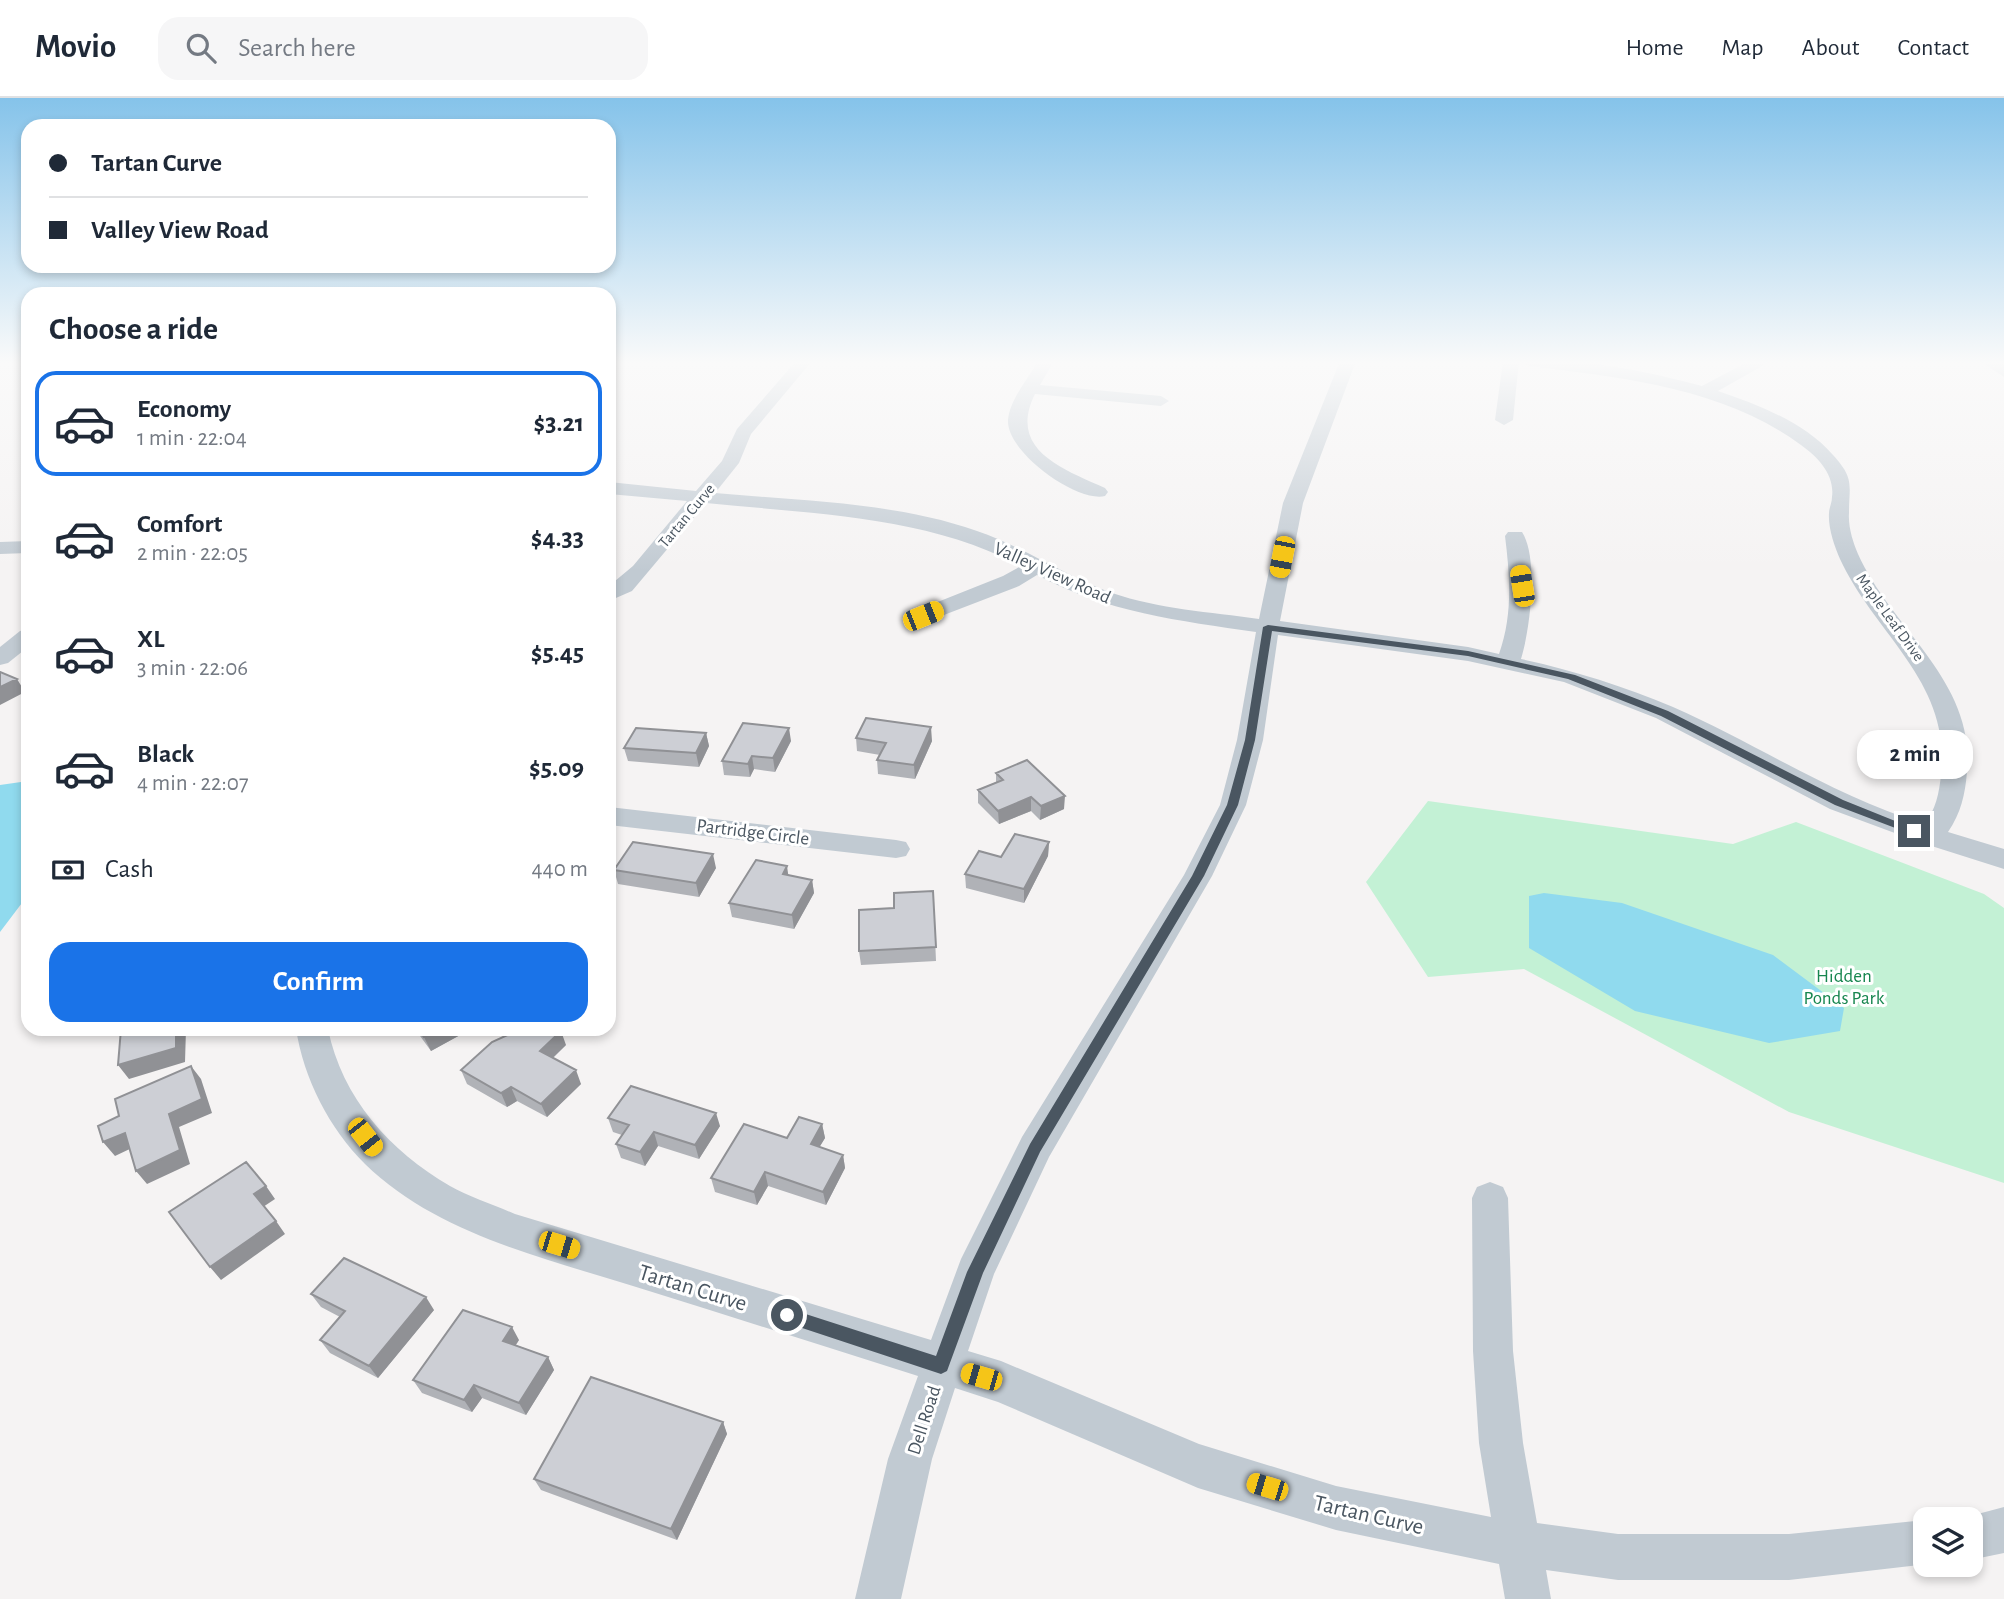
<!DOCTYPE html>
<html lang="en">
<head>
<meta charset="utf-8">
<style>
  body { margin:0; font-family:"Alegreya Sans",sans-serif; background:#f6f6f7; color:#1f2937; height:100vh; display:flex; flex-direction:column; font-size:26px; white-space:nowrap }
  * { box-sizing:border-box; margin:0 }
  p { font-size:23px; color:#747a83 }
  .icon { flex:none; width:38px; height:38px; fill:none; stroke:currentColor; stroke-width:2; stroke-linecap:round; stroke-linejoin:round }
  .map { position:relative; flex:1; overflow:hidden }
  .sheet { position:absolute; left:21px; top:189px; width:595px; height:749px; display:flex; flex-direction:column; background:#fff; border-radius:21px; box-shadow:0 4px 10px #0003 }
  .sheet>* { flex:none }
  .banner { position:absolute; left:21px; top:21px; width:595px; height:154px; border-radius:21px; box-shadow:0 4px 10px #0003; display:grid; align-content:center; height:154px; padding:0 28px; background:#fff }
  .tools { position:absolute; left:1913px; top:1409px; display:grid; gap:14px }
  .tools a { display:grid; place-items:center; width:70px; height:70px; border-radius:14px; background:#fff; box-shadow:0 4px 10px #0003; font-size:35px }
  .end { position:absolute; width:32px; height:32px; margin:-16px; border:9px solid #4a5661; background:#fff; box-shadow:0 0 0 4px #fff }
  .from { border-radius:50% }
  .bubble { position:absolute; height:49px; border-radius:21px; background:#fff; box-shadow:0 4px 10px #0003; font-size:23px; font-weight:700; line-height:49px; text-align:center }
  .car { position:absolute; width:21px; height:42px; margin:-21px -10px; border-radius:9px; box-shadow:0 0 5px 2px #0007; background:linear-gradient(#f5c518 24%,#345 0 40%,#f5c518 0 76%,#345 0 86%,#f5c518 0) }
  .banner b { display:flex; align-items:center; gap:24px; height:66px; font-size:26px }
  .banner b+b { border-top:2px solid #e0e1e3 }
  .banner i { width:18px; height:18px; background:#1f2937 }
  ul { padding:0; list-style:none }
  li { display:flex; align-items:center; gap:21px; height:105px; margin:0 14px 10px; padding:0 14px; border:4px solid transparent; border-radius:21px }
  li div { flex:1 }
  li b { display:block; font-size:26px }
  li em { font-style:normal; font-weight:700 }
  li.active { border-color:#1a73e8 }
  li>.icon { width:63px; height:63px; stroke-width:1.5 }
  h2 { padding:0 28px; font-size:32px; line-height:84px }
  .pay { display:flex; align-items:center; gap:18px; height:77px; padding:0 28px; font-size:26px }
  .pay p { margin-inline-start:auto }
  .primary-button { display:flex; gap:14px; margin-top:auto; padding:14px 28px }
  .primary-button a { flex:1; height:80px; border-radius:21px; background:#1a73e8; color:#fff; font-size:28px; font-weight:700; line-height:80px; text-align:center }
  header { display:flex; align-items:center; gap:42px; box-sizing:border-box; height:98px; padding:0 35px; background:#fff; border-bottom:2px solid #e0e1e3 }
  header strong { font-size:33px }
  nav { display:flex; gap:38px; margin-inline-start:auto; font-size:24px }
  .search { width:490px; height:63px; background:#f6f6f7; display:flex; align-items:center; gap:18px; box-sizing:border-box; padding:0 24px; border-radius:21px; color:#747a83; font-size:26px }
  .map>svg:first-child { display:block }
  .green { fill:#c3f1d5 }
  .water { fill:#90daee }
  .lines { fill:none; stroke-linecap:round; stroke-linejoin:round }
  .minor { fill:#c1cad2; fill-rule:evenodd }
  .wall { fill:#b0b2b7 }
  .shaded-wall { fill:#909195 }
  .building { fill:#cdcfd5; stroke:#909195; stroke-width:2 }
  .route { fill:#4a5661 }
  .labels { text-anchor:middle; stroke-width:6; stroke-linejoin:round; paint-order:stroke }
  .far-street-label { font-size:16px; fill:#4a5661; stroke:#fff }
  .street-label { font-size:19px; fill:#4a5661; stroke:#fff }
  .park-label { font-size:19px; fill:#17864f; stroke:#fff }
  .near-street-label { font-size:23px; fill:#4a5661; stroke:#fff }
</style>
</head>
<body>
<header>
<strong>Movio</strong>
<div class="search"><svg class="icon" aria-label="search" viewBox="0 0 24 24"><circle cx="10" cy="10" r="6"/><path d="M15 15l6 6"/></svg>Search here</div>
<nav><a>Home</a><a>Map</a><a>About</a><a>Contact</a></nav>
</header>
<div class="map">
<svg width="2004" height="1501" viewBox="0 0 2004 1501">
  <rect width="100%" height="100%" fill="#f5f3f3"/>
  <!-- green -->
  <path class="green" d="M1428,703L1733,746L1796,724L1984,796L2004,810V1085L1789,1014L1524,871L1428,879L1366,784Z"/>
  <!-- water -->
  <path class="water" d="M28,683V797L0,834V687Z
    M1544,795L1622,805L1773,857L1844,910L1840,933L1769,945L1635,913L1529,850V798Z"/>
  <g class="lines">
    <!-- minor -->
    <path class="minor" d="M796,263H812L751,336L739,365L715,395C801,403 895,404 977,433C1024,449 1065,478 1112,495C1159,511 1210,514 1259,521L1283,405L1340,263H1356L1303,405L1280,523L1468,549L1499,556C1513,517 1510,478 1505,438L1508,434H1522C1539,460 1530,532 1521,561C1573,572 1623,588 1673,609C1759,647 1832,697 1924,726C1936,712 1939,695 1941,677C1952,584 1875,537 1840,461C1834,447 1828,430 1829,415C1829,410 1832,405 1832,399C1835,377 1818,359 1801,347C1722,289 1623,280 1529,268L1521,263C1581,259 1644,273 1702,288L1749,263H1765L1764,267L1718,293C1759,307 1804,324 1833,357C1855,381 1849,387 1849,415C1848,429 1853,444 1858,456C1892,532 1976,583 1967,674C1965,697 1961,715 1948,734L2004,751V771L1919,744L1830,711L1656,620L1564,584L1468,563L1278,537L1263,642L1246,707L1212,778L1049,1059L994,1176L968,1253L1001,1263L1199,1346L1336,1388L1491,1419L1479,1345L1473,1253L1472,1100L1477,1089L1490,1084L1503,1089L1508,1100L1513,1253L1523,1345L1537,1425L1618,1436H1789L1925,1422V1466H1928L1789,1482H1618L1546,1472L1551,1501H1505L1499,1466L1336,1432L1198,1390L998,1304L955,1290L932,1361L901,1501H855L888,1361L918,1278C829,1250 739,1221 649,1193C553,1162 440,1139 365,1066C329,1030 304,981 296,931H328C342,1000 390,1053 450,1088C470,1099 494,1107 515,1116L931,1242L961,1161L1022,1039L1184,777L1220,707L1237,642L1256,534C1180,523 1106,514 1037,477L1019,488L923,525L915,523L912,518L915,513L1003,478L1021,468C925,417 813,416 706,405L632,493L609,503V488L633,468L687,403L609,396V384L696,393L722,363L737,331Z
      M1038,263H1054L1040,287L1161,298L1169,303L1161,308L1035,296C1007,352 1063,371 1105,390L1108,394L1105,398C1077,405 1006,354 1008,322C1010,301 1028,281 1038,263Z
      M1503,263H1519L1513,322L1504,327L1495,322Z
      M1980,263H1998L2004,267V279Z
      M28,443V455L0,456V444Z
      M28,531V549L8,565L0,567V549L20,533Z
      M609,709L896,742L906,744L910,751L906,758L896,760L609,727Z
      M2004,1409V1455L1970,1462V1421H1959Z"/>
  </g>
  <!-- wall -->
  <path class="wall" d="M706,635L709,648L699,669L628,663L624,650Z
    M856,640L932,643L915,681L878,676L877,662L880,657L857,653Z
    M791,643L775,674L754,671L750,679L724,677L722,663Z
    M996,675L1064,711L1040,722L1031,713L999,726L978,705V692L996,684Z
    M1049,744L1048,758L1024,805L966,790L965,776L1001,759Z
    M716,770L699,799L618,786L614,772Z
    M788,777L812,782L814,795L794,831L732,819L729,805Z
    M933,793L936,863L861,867L859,853L894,810Z
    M415,931H471L431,953Z
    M566,947L553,960L581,986L547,1019L517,1003L507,1009L467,986L461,972Z
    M608,1020L720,1028L699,1061L658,1048L645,1068L621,1060L616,1046L622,1037L613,1034Z
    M822,1026L825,1040L819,1049L843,1057L845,1070L826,1107L768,1088L757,1107L715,1094L711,1080L787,1040Z
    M311,1196L434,1212L378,1280L330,1255L320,1242L340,1219L321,1209Z
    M519,1242L516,1247L548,1259L554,1272L526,1317L482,1300L472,1314L422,1295L413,1282Z
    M723,1324L727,1336L677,1442L541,1392L534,1381Z"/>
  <!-- shaded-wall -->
  <path class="shaded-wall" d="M17,581L25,594L0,607V589Z
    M609,610L613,623L609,634Z
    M931,629L932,643L915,681L914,667Z
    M789,630L791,643L775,674L773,660Z
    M706,635L709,648L699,669L696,655Z
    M752,658L754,671L750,679L748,666Z
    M1065,698L1064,711L1040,722L1041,708Z
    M1031,699V713L999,726L998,713Z
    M1049,744L1048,758L1024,805V791Z
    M713,756L716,770L699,799L696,785Z
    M787,768L789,782L783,776Z
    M812,782L814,795L794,831L792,817Z
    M176,931H186L185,964L129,981L118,967Z
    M440,931H471L431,953L424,939Z
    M561,933L566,947L545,967L540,953Z
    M191,968L201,981L212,1015L179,1029L190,1066L147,1086L136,1073Z
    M576,972L581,986L547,1019L541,1006Z
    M511,989L517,1003L507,1009L501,995Z
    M716,1015L720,1028L699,1061L695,1047Z
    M822,1026L825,1040L813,1060L811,1046Z
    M654,1034L658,1048L645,1068L640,1054Z
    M125,1035L136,1048L115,1058L103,1044Z
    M843,1057L845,1070L826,1107L823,1094Z
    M765,1074L768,1088L757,1107L754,1094Z
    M266,1088L275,1101L263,1109L254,1096Z
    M276,1123L285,1136L221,1182L210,1169Z
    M426,1199L434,1212L378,1280L369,1268Z
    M512,1229L519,1242L510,1255L503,1243Z
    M548,1259L554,1272L526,1317L519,1305Z
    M474,1287L482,1300L472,1314L464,1302Z
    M723,1324L727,1336L677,1442L671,1431Z"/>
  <!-- building -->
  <path class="building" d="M0,574L17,581L0,589Z
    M866,620L931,629L914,667L877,662L886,645L856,640Z
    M743,625L789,630L773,660L752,658L748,666L722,663Z
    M636,630L706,635L696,655L624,650Z
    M1027,662L1065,698L1041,708L1031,699L998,713L978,692L1003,682L996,675Z
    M1015,736L1049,744L1024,791L965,776L979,753L1001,759Z
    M633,744L713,756L696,785L614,772Z
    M756,762L787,768L783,776L812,782L792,817L729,805Z
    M933,793L936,849L859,853V812L894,810V795Z
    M121,931H176V950L118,967Z
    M418,931H440L424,939Z
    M516,931H557L561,933L540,953L576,972L541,1006L511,989L501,995L461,972L492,944L512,935Z
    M191,968L202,1001L169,1016L180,1052L136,1073L125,1035L103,1044L98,1028L119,1018L115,1001Z
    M631,988L716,1015L695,1047L654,1034L640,1054L616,1046L629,1027L608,1020Z
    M799,1019L822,1026L811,1046L843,1057L823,1094L765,1074L754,1094L711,1080L744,1026L787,1040Z
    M246,1064L266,1088L254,1096L276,1123L210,1169L169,1114Z
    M344,1160L426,1199L369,1268L320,1242L345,1213L311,1196Z
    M463,1212L512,1229L503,1243L548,1259L519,1305L474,1287L464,1302L413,1282Z
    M591,1279L723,1324L671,1431L534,1381Z"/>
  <!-- sky -->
  <linearGradient id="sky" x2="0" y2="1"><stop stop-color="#85c3ea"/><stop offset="0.56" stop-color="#fafafa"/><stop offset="1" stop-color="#fafafa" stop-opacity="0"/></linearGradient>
  <rect width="2004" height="473" fill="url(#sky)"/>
  <!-- route -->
  <path class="route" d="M1268,527L1468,553L1575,577L1668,613L1843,702L1920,733L1911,736L1835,707L1661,618L1568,581L1468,558L1272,533L1255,642L1238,707L1204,778L1040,1054L983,1175L947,1273L941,1276L781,1223L779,1217L781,1212L787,1210L936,1258L967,1174L1030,1046L1192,778L1227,707L1245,642L1263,529Z"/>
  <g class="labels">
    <!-- far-street labels -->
    <g class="far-street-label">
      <text transform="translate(686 417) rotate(-50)" y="6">Tartan Curve</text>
      <text transform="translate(1891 519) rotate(54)" y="6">Maple Leaf Drive</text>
    </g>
    <!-- street labels -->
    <g class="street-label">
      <text transform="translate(1053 474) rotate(24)" y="7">Valley View Road</text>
      <text transform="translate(753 733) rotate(7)" y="7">Partridge Circle</text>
      <text transform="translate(923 1322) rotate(-72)" y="7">Dell Road</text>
    </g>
    <!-- park labels -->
    <g class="park-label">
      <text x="1844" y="884">Hidden<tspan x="1844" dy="22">Ponds Park</tspan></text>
    </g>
    <!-- near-street labels -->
    <g class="near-street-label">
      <text transform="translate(693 1189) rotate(17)" y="8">Tartan Curve</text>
      <text transform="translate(1369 1416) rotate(13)" y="8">Tartan Curve</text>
    </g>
  </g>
</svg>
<div class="tools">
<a><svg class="icon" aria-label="layers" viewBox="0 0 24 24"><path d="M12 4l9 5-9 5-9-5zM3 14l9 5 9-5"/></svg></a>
</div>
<i class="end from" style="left:787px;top:1217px"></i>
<i class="end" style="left:1914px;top:733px"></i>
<div class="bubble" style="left:1857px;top:632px;width:116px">2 min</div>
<i class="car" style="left:1282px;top:459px;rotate:191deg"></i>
<i class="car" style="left:1522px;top:488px;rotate:351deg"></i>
<i class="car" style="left:923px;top:518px;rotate:68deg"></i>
<i class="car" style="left:365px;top:1039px;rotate:142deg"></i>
<i class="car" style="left:559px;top:1147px;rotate:107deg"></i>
<i class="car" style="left:981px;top:1279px;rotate:286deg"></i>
<i class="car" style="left:1267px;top:1389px;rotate:287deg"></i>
<div class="banner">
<b><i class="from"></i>Tartan Curve</b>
<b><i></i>Valley View Road</b>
</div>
<section class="sheet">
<h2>Choose a ride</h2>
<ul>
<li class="active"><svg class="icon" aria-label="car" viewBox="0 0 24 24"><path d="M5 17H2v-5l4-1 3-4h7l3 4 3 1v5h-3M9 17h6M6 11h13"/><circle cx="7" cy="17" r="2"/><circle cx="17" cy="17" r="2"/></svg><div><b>Economy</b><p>1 min · 22:04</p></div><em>$3.21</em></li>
<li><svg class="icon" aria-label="car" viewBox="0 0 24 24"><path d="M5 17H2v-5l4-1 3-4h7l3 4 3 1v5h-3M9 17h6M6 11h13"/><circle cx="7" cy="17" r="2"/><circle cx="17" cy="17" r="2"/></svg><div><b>Comfort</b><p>2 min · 22:05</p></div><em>$4.33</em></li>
<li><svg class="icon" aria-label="car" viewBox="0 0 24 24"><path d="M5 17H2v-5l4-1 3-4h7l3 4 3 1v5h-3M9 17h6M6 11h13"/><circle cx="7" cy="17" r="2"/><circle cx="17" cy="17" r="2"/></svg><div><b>XL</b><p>3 min · 22:06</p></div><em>$5.45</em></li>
<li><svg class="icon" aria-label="car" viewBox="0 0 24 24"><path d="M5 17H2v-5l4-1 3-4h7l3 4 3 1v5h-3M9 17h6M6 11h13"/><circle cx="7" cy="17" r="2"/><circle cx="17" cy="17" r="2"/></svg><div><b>Black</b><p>4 min · 22:07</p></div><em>$5.09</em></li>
</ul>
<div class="pay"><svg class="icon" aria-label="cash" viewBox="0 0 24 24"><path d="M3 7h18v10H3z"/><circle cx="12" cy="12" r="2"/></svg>Cash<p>440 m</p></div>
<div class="primary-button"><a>Confirm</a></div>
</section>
</div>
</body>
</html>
